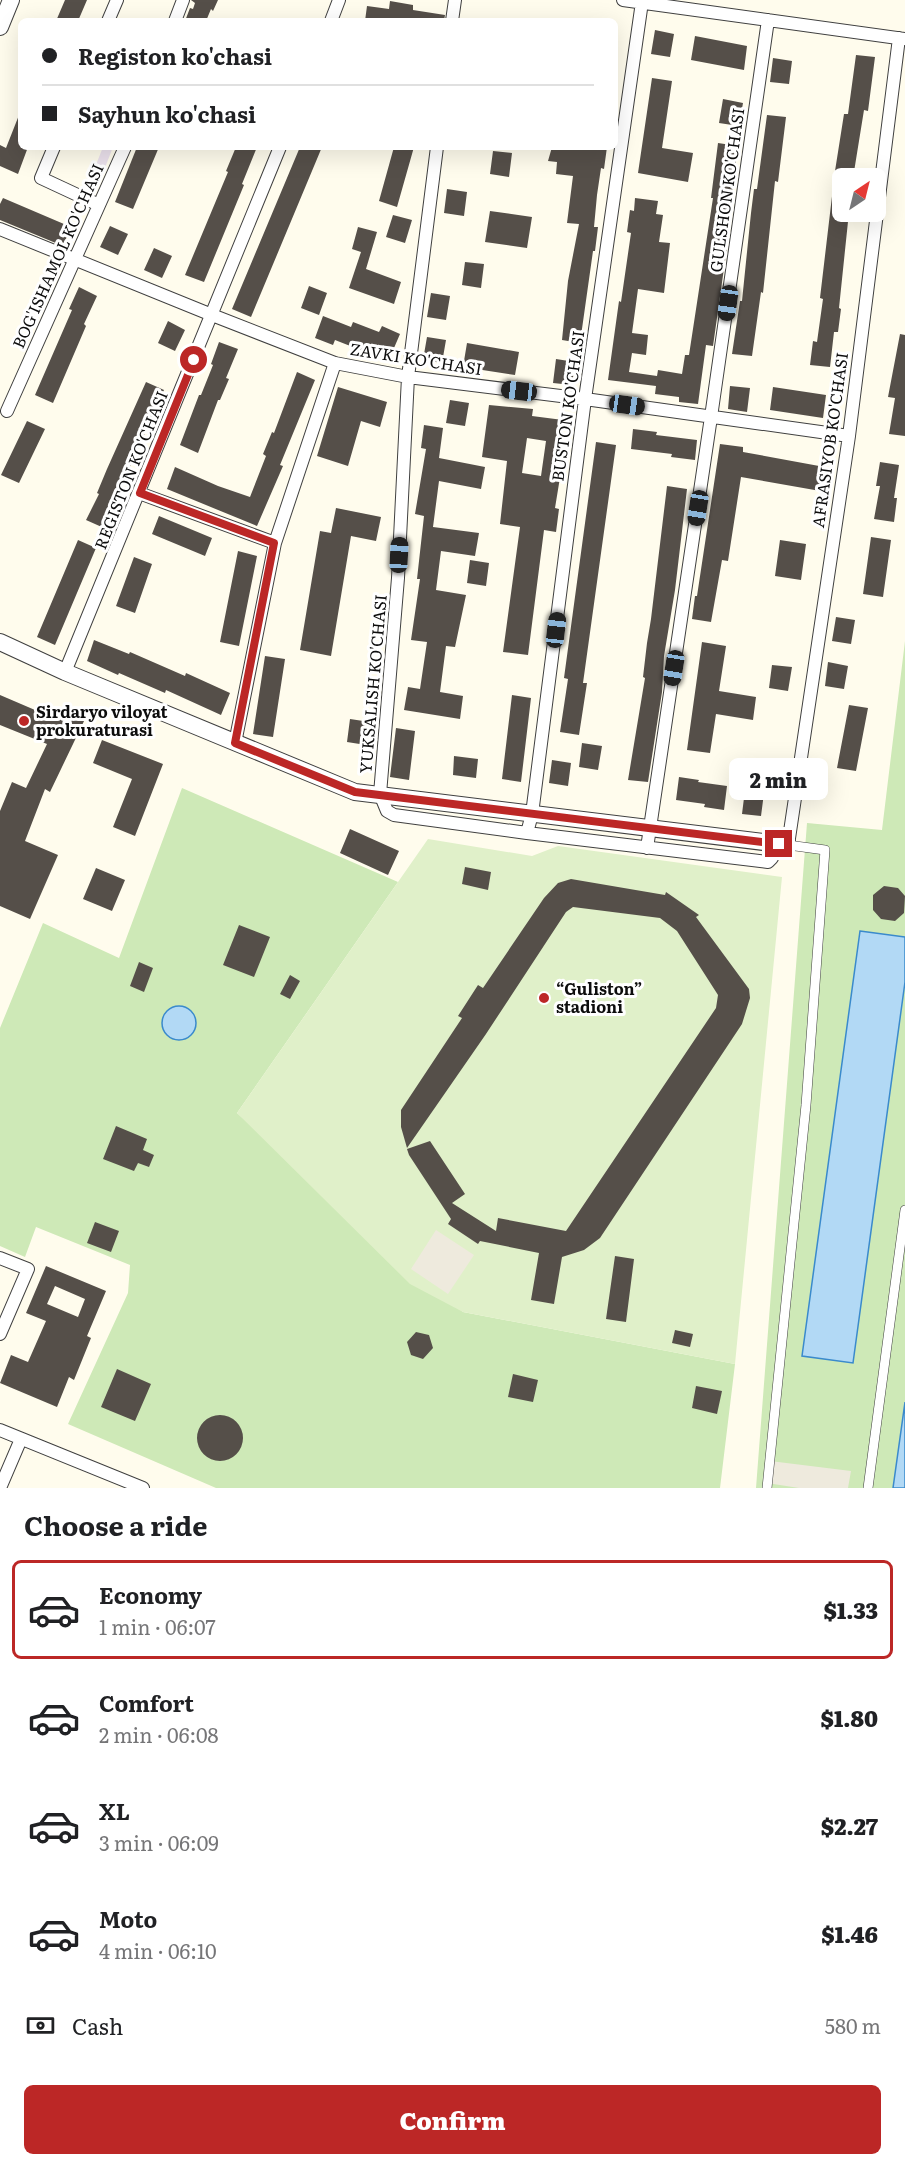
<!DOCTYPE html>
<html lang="en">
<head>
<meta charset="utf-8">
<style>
  body { margin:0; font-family:Literata,serif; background:#f6f6f6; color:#202124; height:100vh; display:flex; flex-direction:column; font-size:22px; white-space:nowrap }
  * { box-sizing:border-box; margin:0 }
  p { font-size:20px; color:#757577 }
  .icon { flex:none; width:33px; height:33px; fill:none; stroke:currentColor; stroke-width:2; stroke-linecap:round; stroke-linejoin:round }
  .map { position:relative; height:1488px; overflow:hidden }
  .drawer { display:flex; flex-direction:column; background:#fff; flex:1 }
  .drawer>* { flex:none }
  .banner { position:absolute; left:18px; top:18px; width:600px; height:132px; border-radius:9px; box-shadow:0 6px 24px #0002; display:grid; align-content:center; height:132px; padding:0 24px; background:#fff }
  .needle { width:39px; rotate:35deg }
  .fabs { position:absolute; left:832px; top:168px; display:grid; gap:12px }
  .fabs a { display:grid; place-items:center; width:54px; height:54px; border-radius:9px; background:#fff; box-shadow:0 6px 24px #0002; font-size:30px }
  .end { position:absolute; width:27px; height:27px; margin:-14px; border:8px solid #bc2726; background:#fff; box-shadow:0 0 0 3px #fff }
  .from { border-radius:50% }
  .bubble { position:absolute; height:42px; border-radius:9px; background:#fff; box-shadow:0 6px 24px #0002; font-size:20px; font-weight:800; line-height:42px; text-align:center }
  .car { position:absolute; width:18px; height:36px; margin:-18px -9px; border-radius:8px; box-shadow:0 0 4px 2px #0007; background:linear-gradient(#222 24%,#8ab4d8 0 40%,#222 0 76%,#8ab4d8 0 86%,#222 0) }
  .banner b { display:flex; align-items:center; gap:21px; height:57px; font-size:22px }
  .banner b+b { border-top:2px solid #e0e0e0 }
  .banner i { width:15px; height:15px; background:#202124 }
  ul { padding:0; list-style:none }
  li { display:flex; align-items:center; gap:18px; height:99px; margin:0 12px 9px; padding:0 12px; border:3px solid transparent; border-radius:9px }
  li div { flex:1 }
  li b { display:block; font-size:22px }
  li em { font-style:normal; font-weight:800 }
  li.active { border-color:#bc2726 }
  li>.icon { width:54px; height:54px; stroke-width:1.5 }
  h2 { padding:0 24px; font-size:27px; line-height:72px }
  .pay { display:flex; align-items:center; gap:15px; height:66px; padding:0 24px; font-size:22px }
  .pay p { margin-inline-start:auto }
  .button { display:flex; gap:12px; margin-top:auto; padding:12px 24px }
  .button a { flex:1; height:69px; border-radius:9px; background:#bc2726; color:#fff; font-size:24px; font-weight:800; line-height:69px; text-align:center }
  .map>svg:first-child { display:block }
  .industrial { fill:#ebe1ec }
  .green { fill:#cee9b7 }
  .pitch { fill:#e0f0c9 }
  .plaza { fill:#eeeadd }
  .water { fill:#b2d9f5; stroke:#3a8acc; stroke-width:1.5 }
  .building { fill:#554f49; fill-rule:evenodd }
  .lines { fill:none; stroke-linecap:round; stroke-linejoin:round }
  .pedestrian-casing { stroke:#404040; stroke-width:10 }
  .minor-casing { stroke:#404040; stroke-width:14 }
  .tertiary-casing { stroke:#404040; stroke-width:18 }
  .pedestrian { stroke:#fff; stroke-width:9 }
  .minor { stroke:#fff; stroke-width:12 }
  .tertiary { stroke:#fff; stroke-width:16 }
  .route { stroke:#bc2726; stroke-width:8 }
  .poi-dot { fill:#bc2726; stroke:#fff; stroke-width:2 }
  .labels { text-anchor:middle; stroke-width:6; stroke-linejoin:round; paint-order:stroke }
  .street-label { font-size:16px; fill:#0d0d0d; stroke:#fff }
  .poi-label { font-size:16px; font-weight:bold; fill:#0d0d0d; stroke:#fff; text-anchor:start }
</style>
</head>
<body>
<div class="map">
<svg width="905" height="1488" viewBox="0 0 905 1488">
  <rect width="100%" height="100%" fill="#fffced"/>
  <!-- industrial -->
  <path class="industrial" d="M103,147H113L99,183L90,180Z"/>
  <!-- green -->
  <path class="green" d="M905,641V1488H756L807,823L882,830Z
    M182,788L398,882L237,1113L463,1312L735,1364L720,1488H216L68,1424L128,1293L130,1265L36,1227L25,1257L0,1246V1028L43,923L119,958Z"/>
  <!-- pitch -->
  <path class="pitch" d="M428,839L532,856L558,846L782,877L735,1364L463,1312L410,1284L237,1113Z"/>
  <!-- plaza -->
  <path class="plaza" d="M436,1230L474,1255L448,1294L411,1269Z
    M770,1461L851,1471L848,1488H799L767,1483Z"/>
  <!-- water -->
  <path class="water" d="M860,931L905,937V982L853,1363L802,1356Z
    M162 1023a17 17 0 1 1 34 0a17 17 0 1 1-34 0Z
    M905,1402V1488H893Z"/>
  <!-- building -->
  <path class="building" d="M65,0H87L78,21H56Z
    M191,0H218L213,11L211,9L206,21H185L190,8L193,9L195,3Z
    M390,1L413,5V10L445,15L444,21H365L367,6L389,9Z
    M655,30L674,34L670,57L651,54Z
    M695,36L747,46L744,70L691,60Z
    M856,55L875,57L868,111L864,110L853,178H843V212H849L839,308L841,309L838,332H834L830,367L810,365L813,341L817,342L823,299L820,298L835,171L844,114H848Z
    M773,58L792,61L789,84L770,82Z
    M652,78L672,81L662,148L693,153L688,182L638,173Z
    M723,99L743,103L739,126L719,123Z
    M21,110V147H28L18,174L0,166V145L6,148Z
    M767,115L786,117L778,182L775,181L763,293L761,292L752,356L732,354L740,301H742L751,213L754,189H757Z
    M718,143L738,146L726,240H728L713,346L706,345L698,404L679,402V397L655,394L656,386L608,380L619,301L621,302L631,233L627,232L630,210L634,211L635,198L658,201L656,214L663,215L659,242L670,243L664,293L638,289L632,333L648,335L646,355L632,353L629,372L657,376L658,370L682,374L685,355H689L713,198H711Z
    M137,147H159L133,209L115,202Z
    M236,147H257L242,184L244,185L204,282L185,275L228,172L226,171Z
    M300,147H322L251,317L232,309Z
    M394,147H414L397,207L379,201Z
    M552,147H607L604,169L601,168L597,195L594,227H598L595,251H593L580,343L562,340L568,281L579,224L567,223L573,176L556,174L557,162L548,161Z
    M493,151L512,153L509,177L490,174Z
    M447,189L467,192L464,216L444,213Z
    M3,198L71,227L63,246L0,220V204Z
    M490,211L532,217L527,248L485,242Z
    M393,215L412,220L405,243L386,237Z
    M110,226L128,234L118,255L100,247Z
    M358,227L377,232L366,269L401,282L394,304L349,288L361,252L352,249Z
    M154,248L172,256L162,278L144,270Z
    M465,262L484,264L481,288L462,285Z
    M309,286L327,293L319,315L301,308Z
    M79,287L97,296L84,324L86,326L53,403L35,395L72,310L69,309Z
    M431,293L450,296L446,320L427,317Z
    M323,316L351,327L353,322L379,332L382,326L400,334L391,355L365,345L363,351L335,340L333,345L315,338Z
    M168,321L185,330L175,351L158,343Z
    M900,334L905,335V436L889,434L895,398L888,397Z
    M427,337L446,340L442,363L423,360Z
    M219,342L238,349L226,378L229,379L220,400H218L198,453L180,445L199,395H201L213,365L211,364Z
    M467,343L519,352L515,375L463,367Z
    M556,359L575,362L572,385L553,383Z
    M297,372L315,380L280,465L283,466L257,526L167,489L175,467L218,486L250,497L266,456L263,454L272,432L274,433Z
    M146,382L164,390L124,480L104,528L86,520L99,494L97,493L107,469Z
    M730,386L750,388L747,412L728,409Z
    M338,387L387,402L380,427L361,421L348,466L317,456Z
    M773,387L826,395L823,418L770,410Z
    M450,400L469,403L465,426L446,423Z
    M489,405L533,409L532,416L563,420L559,452L564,453L555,508L559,509L556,532L544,530L528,655L503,652L520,527L500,524L507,461L482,457ZM527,438L546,441L541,476L522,473Z
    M27,421L45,429L19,483L1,475Z
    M424,425L443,428L439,458L485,467L481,489L439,481L433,527L479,533L475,556L441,551L436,590L466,595L455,647L446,646L440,692L463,696L460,719L404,710L408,687L420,689L427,642L411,640L420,579H417L424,516L415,514L426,449L421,448Z
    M633,429L657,432L656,435L697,440L695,460L671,457L672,454L631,449Z
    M596,442L616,445L583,683H587L579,735L560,732L568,679L564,678Z
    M720,444L743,447V452L830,468L826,492L741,477L728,561L722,560L711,622L692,619L695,596H697Z
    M880,462L899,465L894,498H897L894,522L874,519L880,486H876Z
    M667,486L687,489L675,590L664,656L662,692L648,782L628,780L645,678L643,677L647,643L651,619Z
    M336,508L381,517L376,541L351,536L331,656L300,650L320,531L331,533Z
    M159,516L212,538L205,556L152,534Z
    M871,537L891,540L883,597L863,594Z
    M78,540L96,548L55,645L37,637Z
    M780,540L806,544L801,580L775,576Z
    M238,551L257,556L239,646L220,642Z
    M134,557L152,564L135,613L116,606Z
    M470,560L489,563L486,586L467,583Z
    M836,617L855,620L851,644L832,641Z
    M94,640L129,654L130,652L185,676L186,673L230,693L221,715L166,690L165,693L119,673L118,675L87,661Z
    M702,642L726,646L719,691L756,697L753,720L716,714L710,753L687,750Z
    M265,656L285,659L273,737L253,734Z
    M828,662L848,666L844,689L825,686Z
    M772,665L792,667L788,691L769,688Z
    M0,695L56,719L59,713L71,719L73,713L85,719L50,792L45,789L25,841L58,855L30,919L0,906V811L12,782L26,788L47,744L0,725Z
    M512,695L531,698L521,782L502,779Z
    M849,705L868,708L856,771L837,768Z
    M350,719L370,722L366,745L347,742Z
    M396,728L415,731L409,780L390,777Z
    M102,740L163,764L135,836L113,827L132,779L93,763Z
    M582,743L602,746L598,770L579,767Z
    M454,756L478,759L476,778L453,775Z
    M552,760L571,763L568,786L549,783Z
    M679,777L699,780L698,782L727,786L724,810L704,807L705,804L676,800Z
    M745,790L764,793L761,816L742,814Z
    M350,829L399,851L388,875L340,853Z
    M465,867L491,872L488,890L462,884Z
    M96,868L125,880L112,911L83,899Z
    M571,879L665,895L666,892L699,915L696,917L749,989L750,998L742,1024L600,1238L584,1250L562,1257L554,1304L531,1300L539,1253L480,1241L478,1244L448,1224L451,1219L409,1155L407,1149L430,1141L465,1194L452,1203L496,1231L498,1218L566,1231L716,1008L718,995L677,931L660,918L573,907L566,912L486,1034L407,1148L401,1127V1110L462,1018L458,1016L478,985L483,988L544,898L558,883Z
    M884,886L898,888L905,896L904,913L895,921L881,919L873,910V895Z
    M239,925L270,937L254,977L223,965Z
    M139,962L153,968L144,992L130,986Z
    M290,975L300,981L290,999L280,994Z
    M116,1126L147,1139L143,1150L154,1155L149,1167L138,1163L134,1171L103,1159Z
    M95,1222L119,1231L111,1252L87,1243Z
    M615,1256L634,1259L626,1322L606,1319Z
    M46,1266L106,1291L87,1336L91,1338L74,1380L69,1377L57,1407L0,1383L11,1355L28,1362L46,1321L26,1313ZM55,1286L85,1299L78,1317L47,1304Z
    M675,1330L693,1334L690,1347L672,1343Z
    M416,1332L429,1335L433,1348L423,1359L411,1355L407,1342Z
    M117,1369L151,1384L135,1421L101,1407Z
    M513,1374L538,1380L533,1402L508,1397Z
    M696,1386L722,1391L717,1414L692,1408Z
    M197 1438a23 23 0 1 1 46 0a23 23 0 1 1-46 0Z"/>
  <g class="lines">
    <!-- pedestrian casing -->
    <g class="pedestrian-casing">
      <path id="pedestrian" d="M767,1488L806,1105L825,850L788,845
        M868,1488L905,1210"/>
    </g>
    <!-- minor casing -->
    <g class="minor-casing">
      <path id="minor" d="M623,0L905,39
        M108,21L117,0
        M175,21L183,0
        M331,21L339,0
        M452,21L455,0
        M54,147L41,178L99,205
        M437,147L408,377L398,578L380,794L387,811L394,815L527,833L532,814L585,399L642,2
        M0,229L212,315L335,363L408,377L585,399L849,436
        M7,411L125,147
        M139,493L275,543
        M65,672L280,147
        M235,743L275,543L335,363
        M527,833L768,862L772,858L774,843
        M788,845L849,436L899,38
        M647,848L711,417L768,20
        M0,1258L28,1269L0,1334
        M0,1430L143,1488
        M0,1488L21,1439"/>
    </g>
    <!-- tertiary casing -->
    <g class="tertiary-casing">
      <path id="tertiary" d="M0,27L11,0
        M0,642L65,672L355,792L788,845"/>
    </g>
    <!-- pedestrian -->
    <use href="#pedestrian" class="pedestrian"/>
    <!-- minor -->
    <use href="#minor" class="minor"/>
    <!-- tertiary -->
    <use href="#tertiary" class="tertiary"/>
  </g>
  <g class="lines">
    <!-- route -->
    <path class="route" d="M194,360L140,493L274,543L235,743L355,792L779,844"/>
  </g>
  <!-- markers -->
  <g class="poi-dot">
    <circle cx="24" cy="721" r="6"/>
    <circle cx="544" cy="998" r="6"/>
  </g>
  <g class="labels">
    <!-- street labels -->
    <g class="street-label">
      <text transform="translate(727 190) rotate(-82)" y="6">GULSHON KO'CHASI</text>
      <text transform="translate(58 256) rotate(-66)" y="6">BOG'ISHAMOL KO'CHASI</text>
      <text transform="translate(416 359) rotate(9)" y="6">ZAVKI KO'CHASI</text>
      <text transform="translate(568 406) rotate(-82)" y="6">BUSTON KO'CHASI</text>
      <text transform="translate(830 440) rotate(-82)" y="6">AFRASIYOB KO'CHASI</text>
      <text transform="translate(131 470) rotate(-68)" y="6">REGISTON KO'CHASI</text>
      <text transform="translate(373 684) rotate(-85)" y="6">YUKSALISH KO'CHASI</text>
    </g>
    <!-- poi labels -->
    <g class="poi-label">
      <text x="36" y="718">Sirdaryo viloyat<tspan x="36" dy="18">prokuraturasi</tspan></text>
      <text x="556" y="995">“Guliston”<tspan x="556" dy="18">stadioni</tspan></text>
    </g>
  </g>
</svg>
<div class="fabs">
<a><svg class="needle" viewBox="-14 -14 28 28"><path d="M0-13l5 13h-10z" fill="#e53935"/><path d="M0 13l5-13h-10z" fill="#757577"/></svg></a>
</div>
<i class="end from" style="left:194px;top:360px"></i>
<i class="end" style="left:779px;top:844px"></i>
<div class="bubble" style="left:729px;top:758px;width:99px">2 min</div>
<i class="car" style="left:728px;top:303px;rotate:188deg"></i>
<i class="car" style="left:519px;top:391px;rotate:277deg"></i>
<i class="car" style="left:627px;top:405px;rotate:98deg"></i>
<i class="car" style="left:698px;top:508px;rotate:189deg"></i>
<i class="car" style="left:399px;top:555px;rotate:3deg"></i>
<i class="car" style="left:556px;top:630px;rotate:7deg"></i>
<i class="car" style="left:674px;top:668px;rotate:189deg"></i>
<div class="banner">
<b><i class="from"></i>Registon ko'chasi</b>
<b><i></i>Sayhun ko'chasi</b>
</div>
</div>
<section class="drawer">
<h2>Choose a ride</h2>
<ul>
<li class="active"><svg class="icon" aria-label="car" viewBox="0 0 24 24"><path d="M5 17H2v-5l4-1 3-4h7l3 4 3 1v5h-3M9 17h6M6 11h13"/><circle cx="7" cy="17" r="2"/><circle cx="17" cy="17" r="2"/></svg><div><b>Economy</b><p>1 min · 06:07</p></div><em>$1.33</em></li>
<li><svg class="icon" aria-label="car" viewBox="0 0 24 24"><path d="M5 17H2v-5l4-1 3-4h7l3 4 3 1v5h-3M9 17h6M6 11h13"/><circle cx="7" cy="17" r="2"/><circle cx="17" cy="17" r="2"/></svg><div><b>Comfort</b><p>2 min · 06:08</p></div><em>$1.80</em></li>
<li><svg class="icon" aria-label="car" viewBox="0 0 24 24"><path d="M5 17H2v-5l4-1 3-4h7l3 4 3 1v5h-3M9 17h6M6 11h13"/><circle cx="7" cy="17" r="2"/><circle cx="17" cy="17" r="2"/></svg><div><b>XL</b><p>3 min · 06:09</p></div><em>$2.27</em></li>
<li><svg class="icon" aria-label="car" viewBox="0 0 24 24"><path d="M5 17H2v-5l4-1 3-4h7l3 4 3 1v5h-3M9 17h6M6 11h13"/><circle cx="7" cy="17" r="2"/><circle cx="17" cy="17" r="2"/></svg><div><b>Moto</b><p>4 min · 06:10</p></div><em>$1.46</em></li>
</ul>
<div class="pay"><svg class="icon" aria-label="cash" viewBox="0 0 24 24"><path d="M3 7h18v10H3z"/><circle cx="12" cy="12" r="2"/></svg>Cash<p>580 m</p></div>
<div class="button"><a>Confirm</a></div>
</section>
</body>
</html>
